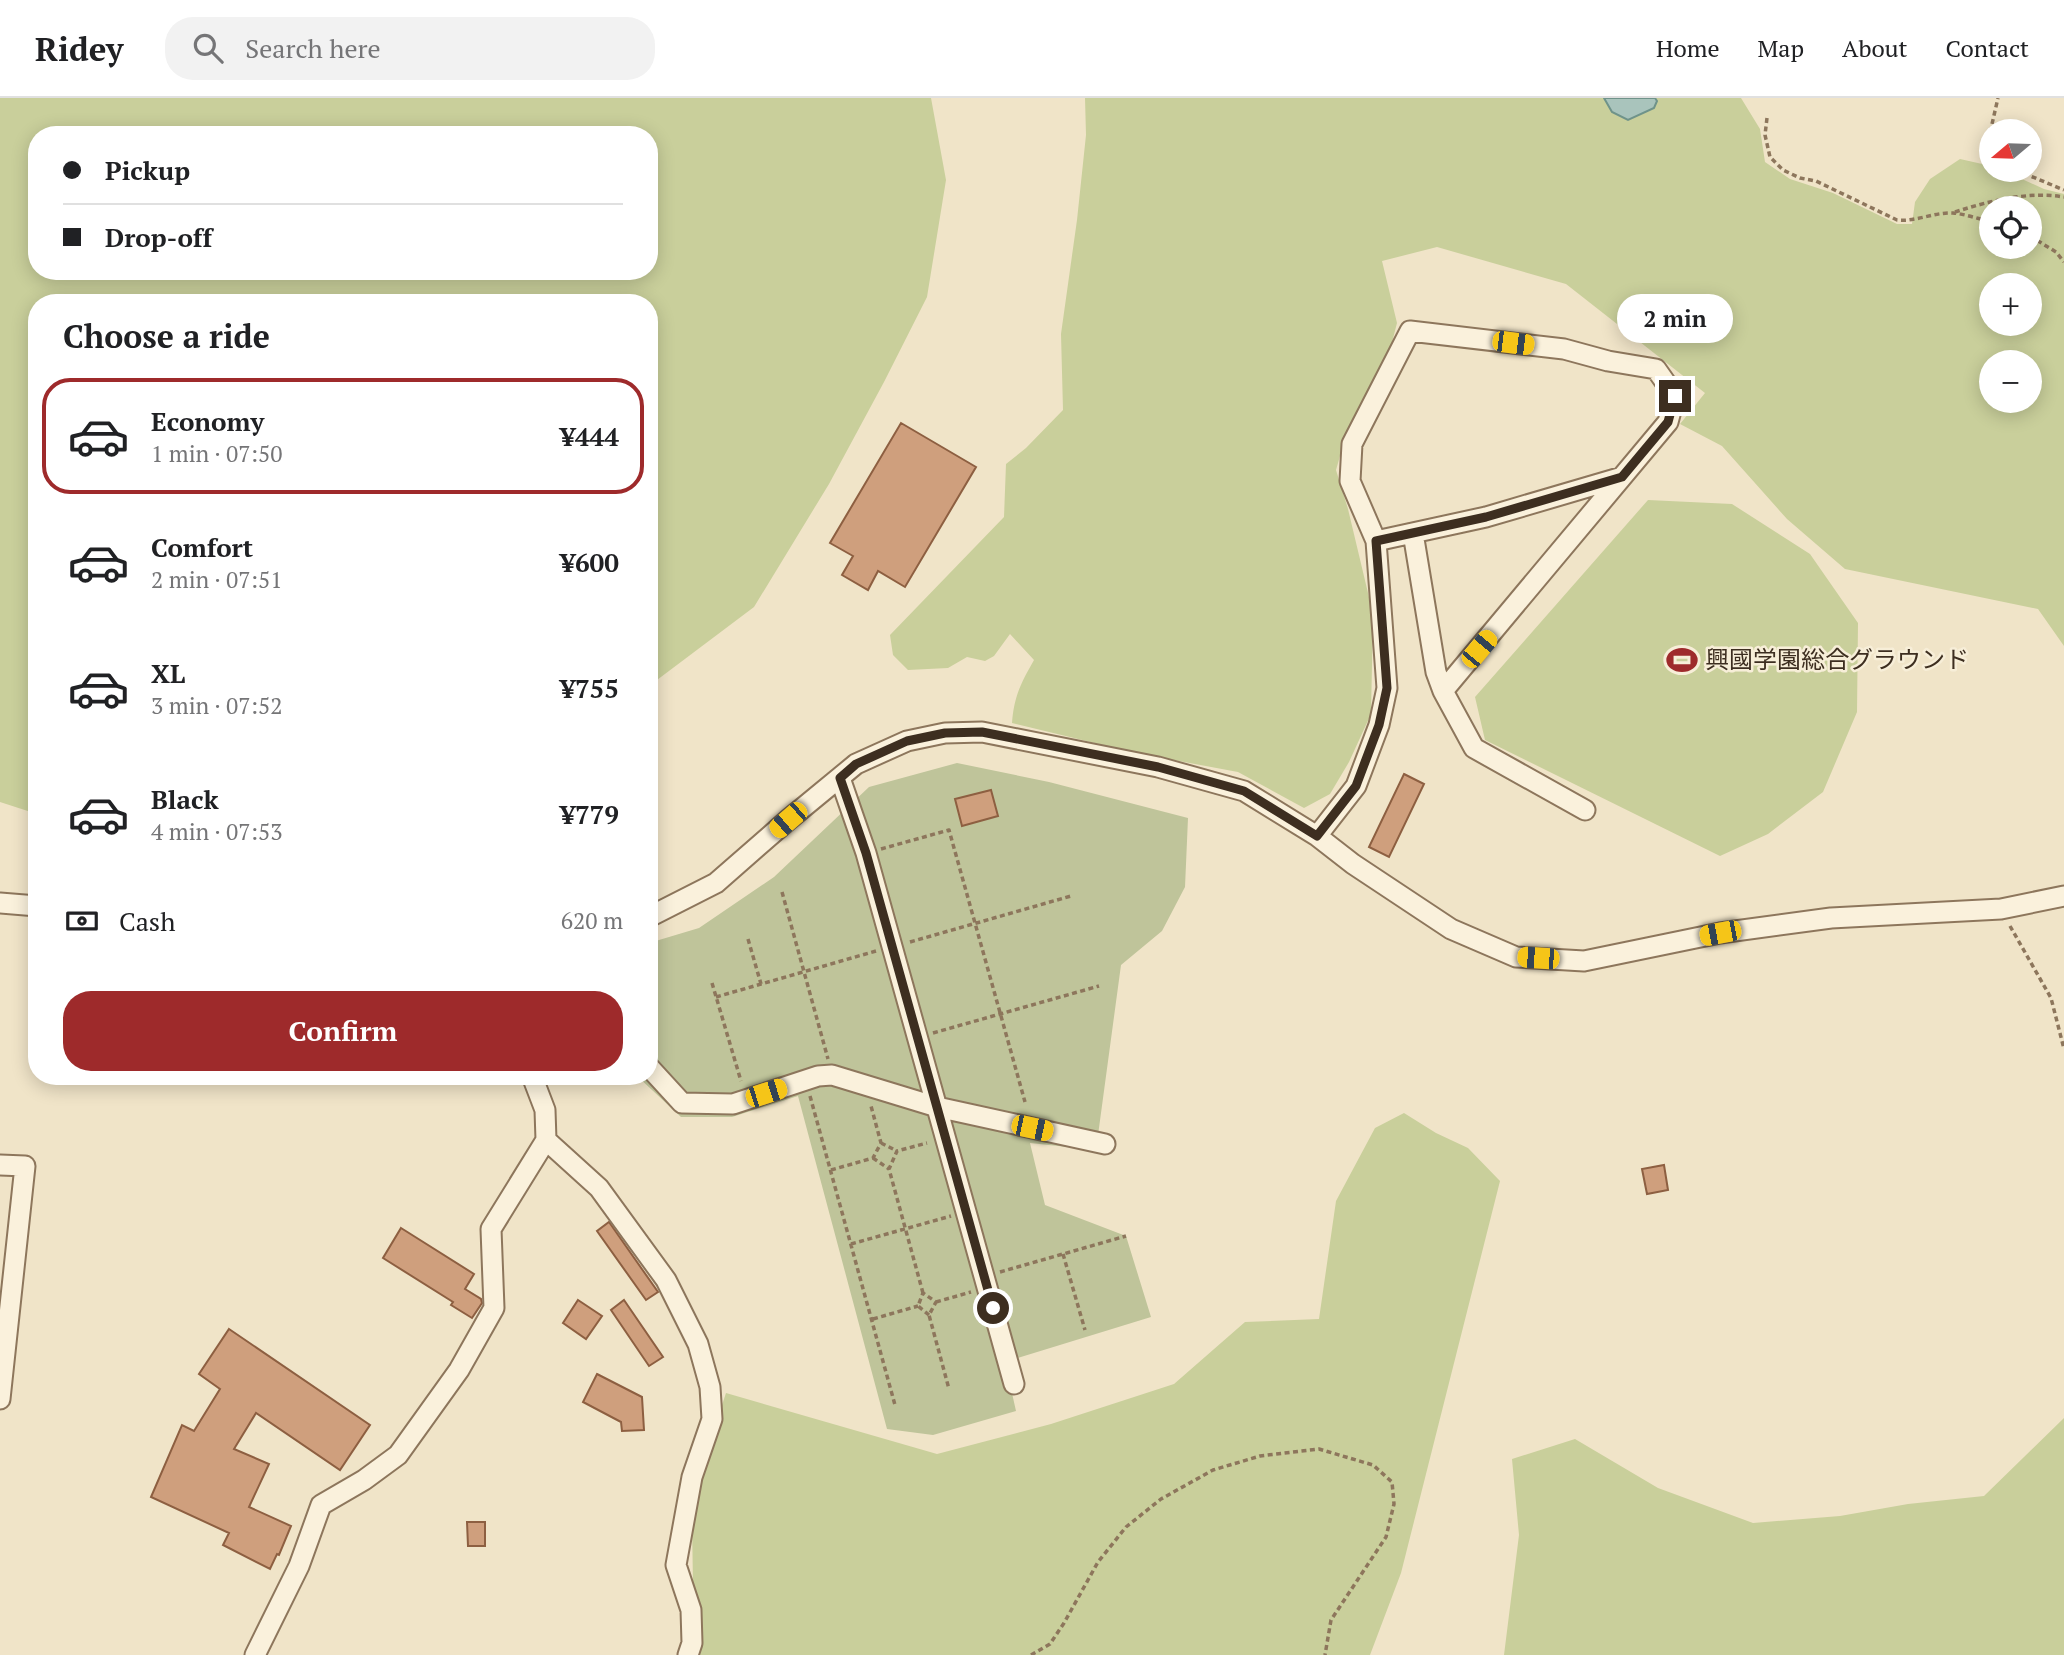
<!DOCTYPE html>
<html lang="en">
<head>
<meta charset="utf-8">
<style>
  body { margin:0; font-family:"PT Serif","Noto Sans JP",serif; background:#f2f2f2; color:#202124; height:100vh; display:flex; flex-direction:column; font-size:26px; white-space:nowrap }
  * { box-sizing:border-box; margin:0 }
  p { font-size:23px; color:#757577 }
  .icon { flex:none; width:38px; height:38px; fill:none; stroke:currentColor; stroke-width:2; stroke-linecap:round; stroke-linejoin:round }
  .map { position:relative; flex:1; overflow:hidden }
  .details { position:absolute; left:28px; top:196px; width:630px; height:791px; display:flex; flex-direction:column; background:#fff; border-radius:28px; box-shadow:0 4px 18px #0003 }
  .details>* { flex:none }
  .top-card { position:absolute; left:28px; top:28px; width:630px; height:154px; border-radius:28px; box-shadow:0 4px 18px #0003; display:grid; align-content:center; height:154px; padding:0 35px; background:#fff }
  .needle { width:46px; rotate:251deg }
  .fabs { position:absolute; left:1979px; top:21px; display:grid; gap:14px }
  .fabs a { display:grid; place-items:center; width:63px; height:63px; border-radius:50%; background:#fff; box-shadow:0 4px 18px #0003; font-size:35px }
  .end { position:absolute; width:32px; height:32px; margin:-16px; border:9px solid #3d2e20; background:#fff; box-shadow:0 0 0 4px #fff }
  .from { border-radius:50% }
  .bubble { position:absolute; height:49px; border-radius:24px; background:#fff; box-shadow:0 4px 18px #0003; font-size:23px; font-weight:700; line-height:49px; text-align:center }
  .car { position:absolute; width:21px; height:42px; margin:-21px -10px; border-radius:9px; box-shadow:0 0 5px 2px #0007; background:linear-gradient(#f5c518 24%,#345 0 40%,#f5c518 0 76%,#345 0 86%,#f5c518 0) }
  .top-card b { display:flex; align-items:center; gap:24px; height:66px; font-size:26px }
  .top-card b+b { border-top:2px solid #e0e0e0 }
  .top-card i { width:18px; height:18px; background:#202124 }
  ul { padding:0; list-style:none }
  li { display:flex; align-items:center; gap:21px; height:116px; margin:0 14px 10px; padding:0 21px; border:4px solid transparent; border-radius:28px }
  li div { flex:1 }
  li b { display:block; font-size:26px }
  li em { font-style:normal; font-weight:700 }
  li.selected { border-color:#9e2a2b }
  li>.icon { width:63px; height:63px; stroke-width:1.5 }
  h2 { padding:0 35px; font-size:32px; line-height:84px }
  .pay { display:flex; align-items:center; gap:18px; height:77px; padding:0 35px; font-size:26px }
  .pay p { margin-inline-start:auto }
  .action { display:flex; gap:14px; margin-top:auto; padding:14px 35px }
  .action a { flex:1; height:80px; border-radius:28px; background:#9e2a2b; color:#fff; font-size:28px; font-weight:700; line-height:80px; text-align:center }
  header { display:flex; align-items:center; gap:42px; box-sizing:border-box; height:98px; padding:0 35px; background:#fff; border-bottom:2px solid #e0e0e0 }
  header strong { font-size:33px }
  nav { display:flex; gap:38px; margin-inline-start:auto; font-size:24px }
  .search { width:490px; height:63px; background:#f2f2f2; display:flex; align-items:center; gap:18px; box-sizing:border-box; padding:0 24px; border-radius:28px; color:#757577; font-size:26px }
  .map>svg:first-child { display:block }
  .green { fill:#c9cf9b; fill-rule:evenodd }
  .cemetery { fill:#bfc49a }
  .water { fill:#a9c4bc; stroke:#6f938a; stroke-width:2 }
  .building { fill:#cf9f7d; stroke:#8d5f41; stroke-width:2 }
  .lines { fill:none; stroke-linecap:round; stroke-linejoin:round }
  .minor-casing { stroke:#8d765c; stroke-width:23 }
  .path { stroke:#8d765c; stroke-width:3.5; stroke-dasharray:5 3.5; stroke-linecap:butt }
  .minor { stroke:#faf1dc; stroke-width:19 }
  .route { stroke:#3d2e20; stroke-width:9 }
  .labels { text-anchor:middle; stroke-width:5; stroke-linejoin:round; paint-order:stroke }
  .poi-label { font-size:24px; fill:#3d2e20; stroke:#f7eed8; text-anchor:start }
</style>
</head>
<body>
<header>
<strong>Ridey</strong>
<div class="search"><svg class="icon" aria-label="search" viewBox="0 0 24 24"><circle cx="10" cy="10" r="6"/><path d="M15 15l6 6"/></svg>Search here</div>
<nav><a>Home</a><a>Map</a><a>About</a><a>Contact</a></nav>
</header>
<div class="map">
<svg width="2064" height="1557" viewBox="0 0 2064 1557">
  <rect width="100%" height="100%" fill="#f0e4c8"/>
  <!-- green -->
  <path class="green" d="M0,0H931L946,82L927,199L884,284L829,386L754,509L649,588V205H37V716L0,704ZM37,37H649V173H37Z
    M1085,0H1741L1760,31L1765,64L1790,81L1833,95L1897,126H1912L1915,104L1930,81L1960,61L1991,68L1992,72H2002L2044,91L2064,96V548L2038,511L1845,471L1787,421L1722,348L1680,326L1705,295L1566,186L1437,149L1382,163L1397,225L1387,264L1344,344L1336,372L1348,411L1373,516L1371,616L1349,664L1330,696L1304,710L1238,674L1136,655L1012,625C1014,598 1021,585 1034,562L1010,536L994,558L985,563L967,559L948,570L908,572L893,557L890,537L1004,419L1006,366L1026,350L1063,312L1061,236L1077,122L1086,37ZM1992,110H2030V149H1992ZM1992,187H2030V226H1992ZM1992,264H2030V303H1992Z
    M1648,402L1732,406L1810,456L1858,525L1857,614L1823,694L1768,736L1720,758L1485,642L1475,599Z
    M1404,1015L1436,1035L1468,1050L1500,1083L1401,1475L1370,1557H694L692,1422L708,1349L726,1295L937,1356L1051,1326L1174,1286L1245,1224L1319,1221L1336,1103L1375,1030Z
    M2064,1320V1557H1504L1519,1437L1512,1361L1575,1341L1658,1390L1753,1425L1840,1418L1908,1406L1984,1398Z"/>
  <!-- cemetery -->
  <path class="cemetery" d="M957,665L1049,684L1188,720L1185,789L1162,833L1121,867L1096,1052L1030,1045L1045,1107L1126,1138L1151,1219L1005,1264L1016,1313L933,1337L887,1331L798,998L732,1019H681L637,978H649V845L699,830L774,779L869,689Z"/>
  <!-- water -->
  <path class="water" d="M1604,0H1655L1657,3L1654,10L1628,22L1612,14Z"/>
  <!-- building -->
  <path class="building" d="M901,325L976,369L905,489L878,473L868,492L842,477L853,458L830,445Z
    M1404,676L1424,686L1389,759L1369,749Z
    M991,692L998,718L962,728L955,701Z
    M1664,1067L1668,1092L1647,1096L1642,1071Z
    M609,1124L658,1194L646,1202L597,1133Z
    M401,1130L474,1176L465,1191L481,1201L482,1205L472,1220L451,1207L453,1204L383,1160Z
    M578,1202L602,1218L586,1241L563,1225Z
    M624,1202L663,1259L649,1268L611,1212Z
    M229,1231L370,1327L340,1372L256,1315L234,1351L269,1366L249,1409L291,1428L279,1457L277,1456L270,1471L223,1447L229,1435L151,1399L182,1327L194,1333L220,1291L199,1276Z
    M597,1276L642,1299L644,1332L622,1333L621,1324L583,1304Z
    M467,1424H485V1448H468Z"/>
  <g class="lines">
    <!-- minor casing -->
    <g class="minor-casing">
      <path id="minor" d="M1413,435L1436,574L1443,593
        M1376,443L1486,419L1622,379
        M840,680L866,755L1014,1286
        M1317,738L1356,688L1379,627L1387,590L1376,443L1350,383L1352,346L1410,233L1564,251L1608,263L1656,271L1675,298L1668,324L1443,593L1474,650L1585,712
        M0,805L37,808
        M649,819L716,785L788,722L856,666L907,643L945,635L982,634L1158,669L1244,693L1317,738L1353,766L1451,831L1516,859L1584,863L1720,835L1831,820L2001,811L2064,798
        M649,969L682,1005L733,1006L818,978L832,977L937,1009L1105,1046
        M546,1042L599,1090L666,1182L698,1246L710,1289L712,1321L692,1379L676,1467L691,1512L692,1545L688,1557
        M0,1067L25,1068L0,1301
        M255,1557L299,1468L321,1407L364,1382L398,1357L459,1272L494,1210L491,1131L546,1042L545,1012L532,978"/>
    </g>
    <!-- path -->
    <path class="path" d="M1767,20L1765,37L1770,59L1783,72L1800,80L1816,83L1897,122C1916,124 1934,114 1953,115C1965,116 1979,121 1992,124
      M1992,56L1986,52L1998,0
      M2016,72L2064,92
      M1955,114C1989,103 2028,93 2064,99
      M2030,138L2056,154L2064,164
      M881,751L949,732L1025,1004
      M782,794L828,961
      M2010,828L2051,900L2064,951
      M748,841L761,886
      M910,844L1071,798
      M712,885L741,983
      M716,899L876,853
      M933,935L1099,888
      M810,998L895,1307
      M881,1045L897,1053
      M873,1060L889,1071
      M831,1072L873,1060L881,1045L871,1008
      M851,1146L951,1118
      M1063,1156L1085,1232
      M1000,1174L1126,1138
      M923,1195L889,1071L897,1053L927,1045
      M936,1204L971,1194
      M929,1217L918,1208L923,1195L936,1204L929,1217L949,1291
      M873,1221L918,1208
      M1031,1557L1050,1546L1064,1525L1098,1464L1126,1429L1161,1401L1213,1372L1260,1358L1319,1351L1373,1367L1392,1384L1394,1406L1386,1439L1331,1522L1325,1557"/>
    <!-- minor -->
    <use href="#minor" class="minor"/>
  </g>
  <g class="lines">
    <!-- route -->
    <path class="route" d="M993,1210L866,755L840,680L856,666L907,643L945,635L982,634L1158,669L1244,693L1317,738L1356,688L1379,627L1387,590L1376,443L1486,419L1622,379L1668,324L1675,298"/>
  </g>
  <!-- icons -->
  <defs>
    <g id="stadium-bare" transform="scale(2.415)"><path d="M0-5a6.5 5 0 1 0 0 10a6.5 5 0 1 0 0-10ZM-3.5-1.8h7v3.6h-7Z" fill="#9e2a2b" stroke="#f7eed8" stroke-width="2.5" paint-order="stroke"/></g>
  </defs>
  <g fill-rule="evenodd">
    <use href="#stadium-bare" x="1682" y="562"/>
  </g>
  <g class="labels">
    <!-- poi labels -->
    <g class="poi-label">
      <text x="1705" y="570">興國学園総合グラウンド</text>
    </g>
  </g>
</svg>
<div class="fabs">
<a><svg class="needle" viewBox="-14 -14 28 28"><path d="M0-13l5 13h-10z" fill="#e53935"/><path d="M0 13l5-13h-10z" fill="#757577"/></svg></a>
<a><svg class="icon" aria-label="locate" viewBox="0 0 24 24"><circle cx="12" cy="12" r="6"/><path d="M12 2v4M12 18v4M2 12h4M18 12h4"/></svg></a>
<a>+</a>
<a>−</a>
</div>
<i class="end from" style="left:993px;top:1210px"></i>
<i class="end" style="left:1675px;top:298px"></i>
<div class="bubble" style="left:1617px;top:196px;width:116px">2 min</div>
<i class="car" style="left:1513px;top:245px;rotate:97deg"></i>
<i class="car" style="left:1479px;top:551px;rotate:40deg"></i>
<i class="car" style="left:788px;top:722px;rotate:229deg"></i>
<i class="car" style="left:1720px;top:835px;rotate:259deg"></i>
<i class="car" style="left:1538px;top:860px;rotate:274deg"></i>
<i class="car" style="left:766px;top:995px;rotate:72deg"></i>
<i class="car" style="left:1032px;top:1030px;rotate:102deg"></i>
<div class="top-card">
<b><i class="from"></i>Pickup</b>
<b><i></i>Drop-off</b>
</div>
<section class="details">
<h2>Choose a ride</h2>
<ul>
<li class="selected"><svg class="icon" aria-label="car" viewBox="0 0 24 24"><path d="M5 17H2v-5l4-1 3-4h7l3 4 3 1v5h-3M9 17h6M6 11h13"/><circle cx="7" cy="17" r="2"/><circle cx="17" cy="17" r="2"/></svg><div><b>Economy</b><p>1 min · 07:50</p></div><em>¥444</em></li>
<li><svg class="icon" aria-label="car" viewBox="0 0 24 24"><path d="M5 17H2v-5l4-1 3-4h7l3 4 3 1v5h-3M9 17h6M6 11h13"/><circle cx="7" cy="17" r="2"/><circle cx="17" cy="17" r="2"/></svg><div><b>Comfort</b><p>2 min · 07:51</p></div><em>¥600</em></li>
<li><svg class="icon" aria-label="car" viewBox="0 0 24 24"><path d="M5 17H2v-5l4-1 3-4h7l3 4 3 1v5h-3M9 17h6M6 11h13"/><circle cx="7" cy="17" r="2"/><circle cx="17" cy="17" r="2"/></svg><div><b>XL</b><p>3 min · 07:52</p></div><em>¥755</em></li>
<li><svg class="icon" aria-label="car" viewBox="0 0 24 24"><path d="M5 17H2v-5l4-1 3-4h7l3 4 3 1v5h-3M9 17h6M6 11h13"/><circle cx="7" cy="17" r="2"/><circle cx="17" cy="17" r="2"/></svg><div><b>Black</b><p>4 min · 07:53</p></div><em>¥779</em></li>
</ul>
<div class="pay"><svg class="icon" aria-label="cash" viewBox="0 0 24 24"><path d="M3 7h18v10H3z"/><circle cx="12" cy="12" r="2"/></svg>Cash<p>620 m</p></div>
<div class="action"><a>Confirm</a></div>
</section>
</div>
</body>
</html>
